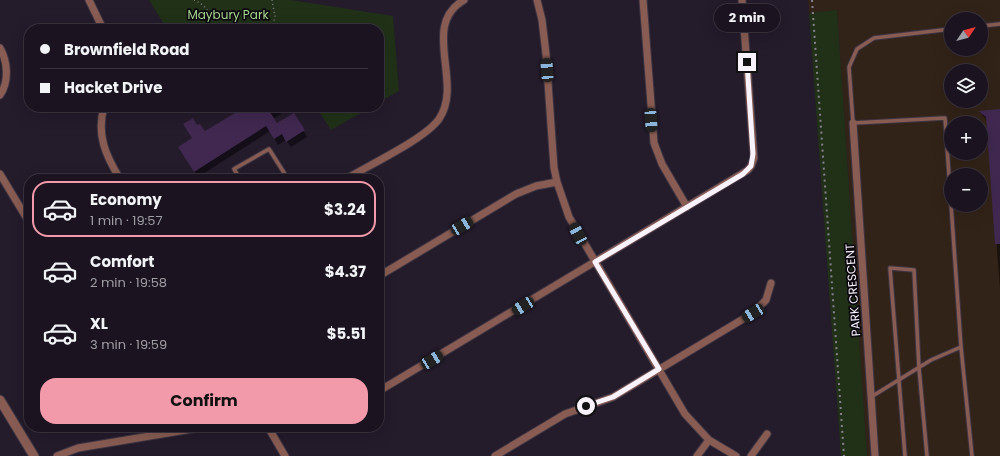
<!DOCTYPE html>
<html lang="en">
<head>
<meta charset="utf-8">
<style>
  body { margin:0; font-family:Poppins,sans-serif; background:#28212d; color:#f1f3f6; height:100vh; display:flex; flex-direction:column; font-size:15px; white-space:nowrap }
  * { box-sizing:border-box; margin:0 }
  p { font-size:13px; color:#a09ea5 }
  .icon { flex:none; width:22px; height:22px; fill:none; stroke:currentColor; stroke-width:2; stroke-linecap:round; stroke-linejoin:round }
  .map { position:relative; flex:1; overflow:hidden }
  .sheet { position:absolute; left:24px; top:174px; width:360px; height:258px; display:flex; flex-direction:column; background:#1b1420; border-radius:16px; box-shadow:0 4px 16px #0002,0 0 0 1px #39333e }
  .sheet>* { flex:none }
  .top-card { position:absolute; left:24px; top:24px; width:360px; height:88px; border-radius:16px; box-shadow:0 4px 16px #0002,0 0 0 1px #39333e; display:grid; align-content:center; height:88px; padding:0 16px; background:#1b1420 }
  .needle { width:26px; rotate:55deg }
  .fabs { position:absolute; left:944px; top:12px; display:grid; gap:8px }
  .fabs a { display:grid; place-items:center; width:44px; height:44px; border-radius:50%; background:#1b1420; box-shadow:0 4px 16px #0002,0 0 0 1px #39333e; font-size:20px }
  .end { position:absolute; width:18px; height:18px; margin:-9px; border:5px solid #f8f2fd; background:#111; box-shadow:0 0 0 2px #111 }
  .from { border-radius:50% }
  .bubble { position:absolute; height:28px; border-radius:14px; background:#1b1420; box-shadow:0 4px 16px #0002,0 0 0 1px #39333e; font-size:13px; font-weight:700; line-height:28px; text-align:center }
  .car { position:absolute; width:12px; height:24px; margin:-12px -6px; border-radius:5px; box-shadow:0 0 3px 1px #0007; background:linear-gradient(#222 24%,#8ab4d8 0 40%,#222 0 76%,#8ab4d8 0 86%,#222 0) }
  .top-card b { display:flex; align-items:center; gap:14px; height:38px; font-size:15px }
  .top-card b+b { border-top:1px solid #39333e }
  .top-card i { width:10px; height:10px; background:#f1f3f6 }
  ul { padding:7px 0 0; list-style:none }
  li { display:flex; align-items:center; gap:12px; height:56px; margin:0 8px 6px; padding:0 8px; border:2px solid transparent; border-radius:16px }
  li div { flex:1 }
  li b { display:block; font-size:15px }
  li em { font-style:normal; font-weight:700 }
  li.selected { border-color:#f39aaa }
  li>.icon { width:36px; height:36px; stroke-width:1.5 }
  .button { display:flex; gap:8px; margin-top:auto; padding:8px 16px }
  .button a { flex:1; height:46px; border-radius:16px; background:#f39aaa; color:#111; font-size:16px; font-weight:700; line-height:46px; text-align:center }
  .map>svg:first-child { display:block }
  .industrial { fill:#322318; fill-rule:evenodd }
  .green { fill:#213118 }
  .shadow { fill:#0007 }
  .building { fill:#402850 }
  .lines { fill:none; stroke-linecap:round; stroke-linejoin:round }
  .service-casing { stroke:#3d3544; stroke-width:5.5 }
  .minor-casing { stroke:#3d3544; stroke-width:9 }
  .tertiary-casing { stroke:#3d3544; stroke-width:11 }
  .path { stroke:#7f7885; stroke-width:1.5; stroke-dasharray:1 3; stroke-linecap:butt }
  .service { stroke:#885c52; stroke-width:3.5 }
  .minor { stroke:#885c52; stroke-width:7 }
  .tertiary { stroke:#885c52; stroke-width:9 }
  .rail { stroke:#88808e; stroke-width:2; stroke-dasharray:2 4; stroke-linecap:butt }
  .route { stroke:#f8f2fd; stroke-width:5 }
  .labels { text-anchor:middle; stroke-width:3.5; stroke-linejoin:round; paint-order:stroke }
  .park-label { font-size:12px; fill:#a8d691; stroke:#0b070e }
  .street-label { font-size:12px; fill:#f8f2fd; stroke:#0b070e }
</style>
</head>
<body>
<div class="map">
<svg width="1000" height="456" viewBox="0 0 1000 456">
  <rect width="100%" height="100%" fill="#241b2b"/>
  <!-- industrial -->
  <path class="industrial" d="M808,0H1000V456H867L837,10L809,13ZM951,19H981V49H951ZM951,71H981V101H951ZM951,123H981V153H951ZM951,175H981V205H951Z"/>
  <!-- green -->
  <path class="green" d="M149,0H291L393,16L399,91L379,102V29H167Z
    M837,10L867,456H841L809,13Z
    M316,107H371L331,130Z"/>
  <!-- shadow -->
  <path class="shadow" d="M247,107H292L273,119L277,124L294,114L307,137L291,147L286,140L278,145L270,131L198,177L180,147L194,139L197,126L204,132Z
    M1000,110V289L987,120L979,112Z"/>
  <!-- building -->
  <path class="building" d="M245,107H279L270,112L277,123L294,113L305,130L286,142L282,134L274,139L266,126L194,172L178,147L192,138L183,124L193,118L197,125L200,124L205,131Z
    M1000,109V244H995L986,117L978,111Z"/>
  <g class="lines">
    <!-- service casing -->
    <g class="service-casing">
      <path id="service" d="M981,26L1000,24
        M240,179L234,169L269,149L288,179
        M961,347L972,456
        M871,397L931,360L961,347L945,118L853,123L849,67L857,49L874,38L951,29
        M905,456L890,268L914,270L919,368L927,456"/>
    </g>
    <!-- minor casing -->
    <g class="minor-casing">
      <path id="minor" d="M89,0L103,29
        M537,0L542,20L546,54L554,168L557,182L569,217L685,414L709,440L736,456
        M643,0L654,143L662,164L687,207
        M0,48C8,62 9,82 0,95
        M104,107C96,135 106,156 120,179
        M853,123L875,456
        M0,174L29,222
        M346,179C369,165 425,139 439,119C464,83 420,25 464,0
        M379,276L516,194L536,186L557,182
        M379,391L748,170L751,166L754,158L742,0
        M151,427L155,435
        M268,427L285,456
        M57,456L78,448L204,427
        M495,456L565,414L613,397L753,313L766,300L771,283
        M697,456L709,440
        M751,456L767,434"/>
    </g>
    <!-- tertiary casing -->
    <g class="tertiary-casing">
      <path id="tertiary" d="M0,400L34,456"/>
    </g>
    <!-- path -->
    <path class="path" d="M194,0C208,6 211,16 218,29
      M272,0L275,16L272,29"/>
    <!-- service -->
    <use href="#service" class="service"/>
    <!-- minor -->
    <use href="#minor" class="minor"/>
    <!-- tertiary -->
    <use href="#tertiary" class="tertiary"/>
    <!-- rail -->
    <path class="rail" d="M812,0L844,456"/>
  </g>
  <g class="lines">
    <!-- route -->
    <path class="route" d="M586,406L613,397L659,369L595,262L743,174L751,166L753,154L747,62"/>
  </g>
  <g class="labels">
    <!-- park labels -->
    <g class="park-label">
      <text x="228" y="19">Maybury Park</text>
    </g>
    <!-- street labels -->
    <g class="street-label">
      <text transform="translate(853 290) rotate(-94)" y="4">PARK CRESCENT</text>
    </g>
  </g>
</svg>
<div class="fabs">
<a><svg class="needle" viewBox="-14 -14 28 28"><path d="M0-13l5 13h-10z" fill="#e53935"/><path d="M0 13l5-13h-10z" fill="#a09ea5"/></svg></a>
<a><svg class="icon" aria-label="layers" viewBox="0 0 24 24"><path d="M12 4l9 5-9 5-9-5zM3 14l9 5 9-5"/></svg></a>
<a>+</a>
<a>−</a>
</div>
<i class="end from" style="left:586px;top:406px"></i>
<i class="end" style="left:747px;top:62px"></i>
<div class="bubble" style="left:714px;top:4px;width:66px">2 min</div>
<i class="car" style="left:547px;top:70px;rotate:356deg"></i>
<i class="car" style="left:651px;top:120px;rotate:176deg"></i>
<i class="car" style="left:462px;top:226px;rotate:59deg"></i>
<i class="car" style="left:578px;top:234px;rotate:332deg"></i>
<i class="car" style="left:523px;top:306px;rotate:239deg"></i>
<i class="car" style="left:753px;top:313px;rotate:239deg"></i>
<i class="car" style="left:432px;top:360px;rotate:59deg"></i>
<div class="top-card">
<b><i class="from"></i>Brownfield Road</b>
<b><i></i>Hacket Drive</b>
</div>
<section class="sheet">
<ul>
<li class="selected"><svg class="icon" aria-label="car" viewBox="0 0 24 24"><path d="M5 17H2v-5l4-1 3-4h7l3 4 3 1v5h-3M9 17h6M6 11h13"/><circle cx="7" cy="17" r="2"/><circle cx="17" cy="17" r="2"/></svg><div><b>Economy</b><p>1 min · 19:57</p></div><em>$3.24</em></li>
<li><svg class="icon" aria-label="car" viewBox="0 0 24 24"><path d="M5 17H2v-5l4-1 3-4h7l3 4 3 1v5h-3M9 17h6M6 11h13"/><circle cx="7" cy="17" r="2"/><circle cx="17" cy="17" r="2"/></svg><div><b>Comfort</b><p>2 min · 19:58</p></div><em>$4.37</em></li>
<li><svg class="icon" aria-label="car" viewBox="0 0 24 24"><path d="M5 17H2v-5l4-1 3-4h7l3 4 3 1v5h-3M9 17h6M6 11h13"/><circle cx="7" cy="17" r="2"/><circle cx="17" cy="17" r="2"/></svg><div><b>XL</b><p>3 min · 19:59</p></div><em>$5.51</em></li>
</ul>
<div class="button"><a>Confirm</a></div>
</section>
</div>
</body>
</html>
